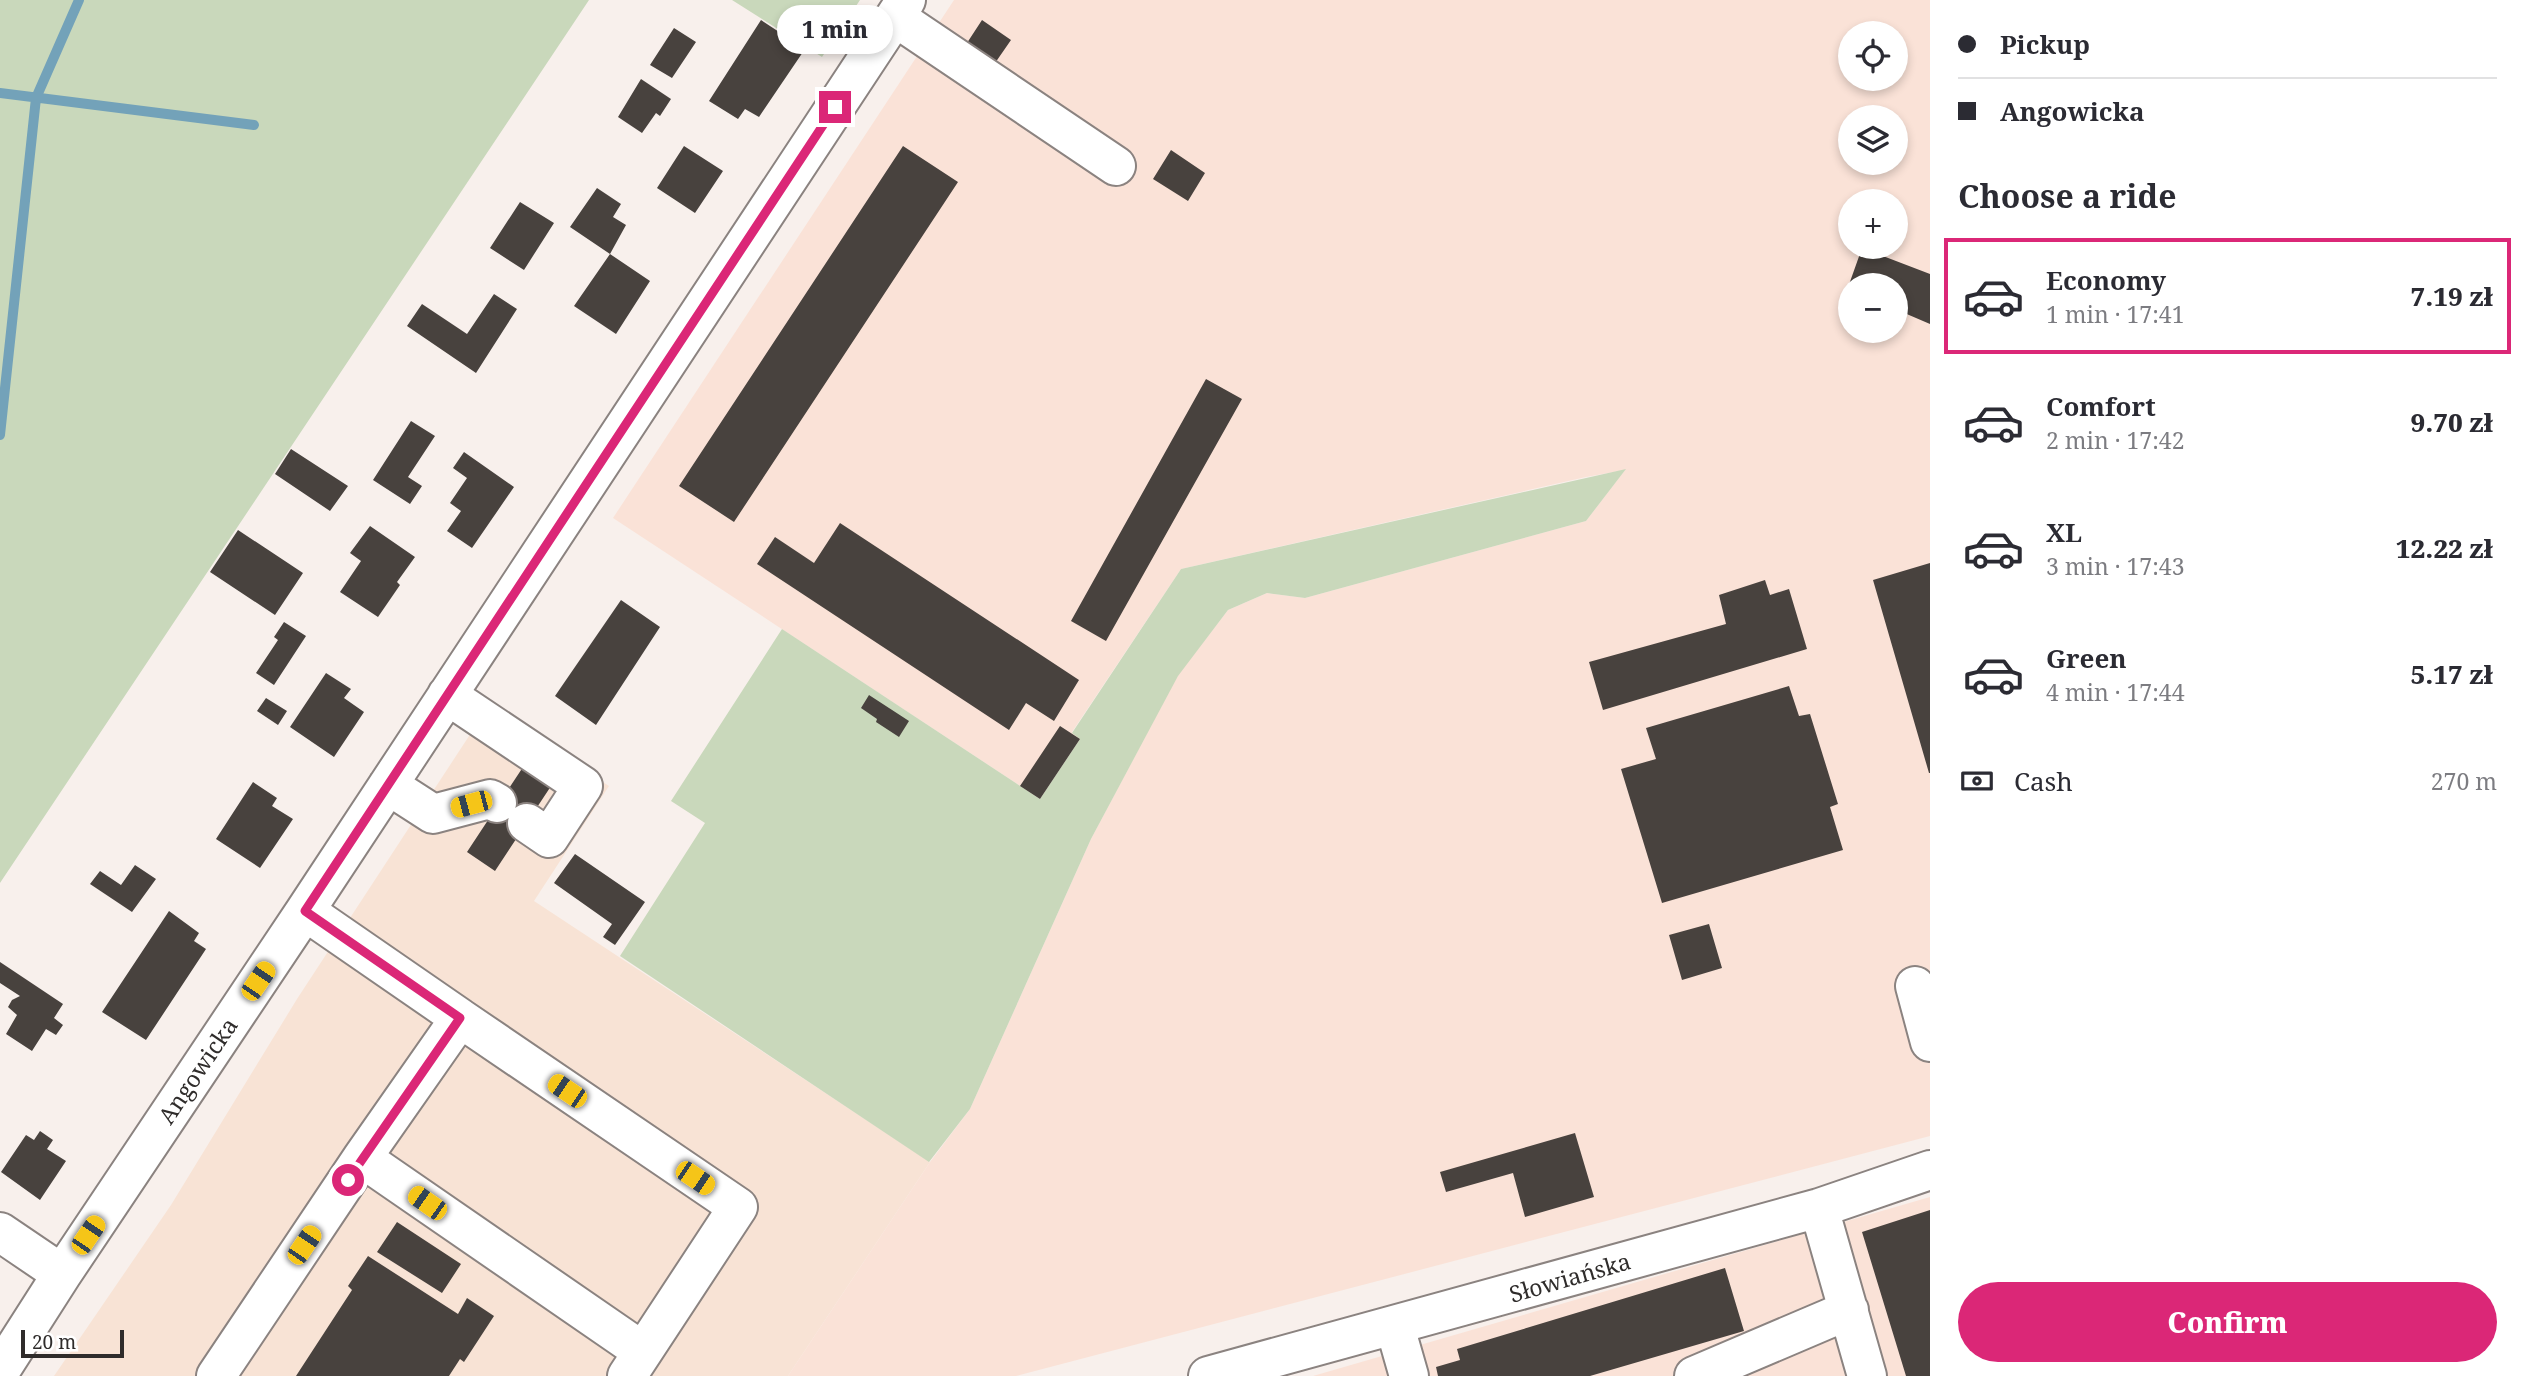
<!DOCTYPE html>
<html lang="en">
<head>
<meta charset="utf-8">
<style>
  body { margin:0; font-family:"Noto Serif",serif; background:#f7f7f7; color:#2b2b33; height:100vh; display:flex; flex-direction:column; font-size:26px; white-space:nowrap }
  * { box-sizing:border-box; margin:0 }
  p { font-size:23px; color:#7c7c81 }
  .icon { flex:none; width:38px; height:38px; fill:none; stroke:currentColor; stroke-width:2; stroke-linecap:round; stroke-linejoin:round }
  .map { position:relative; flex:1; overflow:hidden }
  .drawer { display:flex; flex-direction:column; background:#fff; width:595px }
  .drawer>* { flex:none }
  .banner { display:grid; align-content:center; height:154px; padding:0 28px; background:#fff }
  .tools { position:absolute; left:1838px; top:21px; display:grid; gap:14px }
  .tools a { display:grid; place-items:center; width:70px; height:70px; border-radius:50%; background:#fff; box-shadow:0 4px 10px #0003; font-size:35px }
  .scale { position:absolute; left:21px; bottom:18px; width:103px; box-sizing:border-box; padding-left:7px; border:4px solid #2f2c2b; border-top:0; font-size:19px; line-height:24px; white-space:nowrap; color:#2f2c2b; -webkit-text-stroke:5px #fff; paint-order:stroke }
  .end { position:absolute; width:32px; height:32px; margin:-16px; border:9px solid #db2777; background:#fff; box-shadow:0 0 0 4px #fff }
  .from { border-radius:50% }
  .bubble { position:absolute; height:49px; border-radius:24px; background:#fff; box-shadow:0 4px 10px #0003; font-size:23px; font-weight:800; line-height:49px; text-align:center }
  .car { position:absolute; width:21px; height:42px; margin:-21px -10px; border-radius:9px; box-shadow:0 0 5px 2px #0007; background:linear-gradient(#f5c518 24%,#345 0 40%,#f5c518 0 76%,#345 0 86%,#f5c518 0) }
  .banner b { display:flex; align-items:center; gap:24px; height:66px; font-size:26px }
  .banner b+b { border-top:2px solid #e1e1e2 }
  .banner i { width:18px; height:18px; background:#2b2b33 }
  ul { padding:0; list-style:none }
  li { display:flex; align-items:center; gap:21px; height:116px; margin:0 14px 10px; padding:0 14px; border:4px solid transparent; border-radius:0px }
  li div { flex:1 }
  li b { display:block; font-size:26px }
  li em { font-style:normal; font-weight:800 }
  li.selected { border-color:#db2777 }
  li>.icon { width:63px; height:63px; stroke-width:1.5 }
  h2 { padding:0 28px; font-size:32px; line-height:84px }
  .pay { display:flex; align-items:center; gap:18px; height:77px; padding:0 28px; font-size:26px }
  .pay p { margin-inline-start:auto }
  .action { display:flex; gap:14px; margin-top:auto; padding:14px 28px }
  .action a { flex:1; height:80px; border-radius:42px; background:#db2777; color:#fff; font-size:28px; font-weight:800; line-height:80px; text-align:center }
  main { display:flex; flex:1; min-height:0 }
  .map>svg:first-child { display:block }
  .commercial { fill:#f8e3d5 }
  .industrial { fill:#fae2d7; fill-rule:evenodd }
  .green { fill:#c9d8bb }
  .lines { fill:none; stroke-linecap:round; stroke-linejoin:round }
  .stream { stroke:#73a2b9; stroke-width:10 }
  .building { fill:#48423e }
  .minor-casing { stroke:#8b8380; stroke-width:42 }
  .minor { stroke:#fff; stroke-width:38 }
  .route { stroke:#db2777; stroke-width:9 }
  .labels { text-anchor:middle; stroke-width:7; stroke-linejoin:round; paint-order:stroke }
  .street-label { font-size:23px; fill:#2f2c2b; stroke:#fff }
</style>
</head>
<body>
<main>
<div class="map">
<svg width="1930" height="1376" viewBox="0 0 1930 1376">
  <rect width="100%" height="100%" fill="#f8f0ec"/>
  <!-- commercial -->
  <path class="commercial" d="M488,707L609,786L534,901L930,1162L788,1376H54L171,1205L297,999Z"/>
  <!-- industrial -->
  <path class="industrial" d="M954,0H1930V1136L1016,1376H788L930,1162L970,1109L1091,839L1178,675L1228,610L1267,593L1305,598L1586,521L1625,470L1586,477L1181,569L1072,732L1080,739L1040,799L613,518ZM1850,33H1895V79H1850ZM1850,117H1895V163H1850ZM1850,201H1895V247H1850ZM1850,285H1895V331H1850Z
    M1930,1197V1376H1313Z"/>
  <!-- green -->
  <path class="green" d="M0,0H589L0,883Z
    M732,0H860L822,57Z
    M1626,469L1586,521L1305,598L1267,593L1228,610L1178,676L1091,839L970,1109L929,1162L620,956L705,823L671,801L782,629L1040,799L1080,739L1072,733L1181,569Z"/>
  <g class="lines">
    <!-- stream -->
    <path class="stream" d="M0,93L254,125
      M0,435L36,98L79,0"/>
  </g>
  <!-- building -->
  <path class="building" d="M761,20L805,49L759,117L745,109L738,119L709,101Z
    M982,20L1011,40L993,66L965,46Z
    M674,28L696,42L672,78L650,65Z
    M641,79L671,99L660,116L656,113L642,133L618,117Z
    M684,146L723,171L695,213L657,188Z
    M903,146L958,182L734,522L679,486Z
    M1171,150L1205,173L1188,201L1153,179Z
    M597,188L621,204L613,217L626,225L610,254L570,227Z
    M520,202L554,223L524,270L490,248Z
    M1862,248L1930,274V324L1895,309V285H1850V294L1846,293Z
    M610,254L650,281L616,334L574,306Z
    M494,294L517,309L476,373L407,326L422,304L467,334Z
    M1206,379L1242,399L1106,641L1071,621Z
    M411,421L435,436L408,477L422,486L410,504L373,480Z
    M291,449L348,486L330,511L275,474Z
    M464,452L514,487L472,548L447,531L461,511L450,503L467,478L453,468Z
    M840,523L1079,680L1054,721L1026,703L1009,730L757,564L775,537L814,563Z
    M370,526L415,557L397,582L400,585L378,617L340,592L361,561L350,553Z
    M238,530L303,573L275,615L210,572Z
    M1930,563V773H1929L1873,580Z
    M1765,580L1770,595L1789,589L1807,649L1603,710L1589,662L1726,624L1719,595Z
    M621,600L660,627L596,725L555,696Z
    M284,622L306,636L274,685L256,673L278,640L274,637Z
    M326,673L351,689L344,698L364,712L334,757L290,727Z
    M1789,686L1799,716L1810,714L1838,804L1830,807L1843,850L1662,903L1621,769L1656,759L1646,728Z
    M869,695L909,721L899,737L876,722L877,719L861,708Z
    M266,698L287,711L278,725L257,711Z
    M1060,726L1080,739L1040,799L1020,786Z
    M529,758L557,777L495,871L467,852Z
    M253,782L277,798L272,806L293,819L260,868L216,839Z
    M575,854L645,902L615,945L603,937L612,924L554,883Z
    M135,865L156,879L132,912L90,884L100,871L121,885Z
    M169,911L199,933L194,941L206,949L146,1040L102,1012Z
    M1709,924L1722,968L1682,980L1669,935Z
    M0,962L63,1004L54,1018L63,1025L56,1035L46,1029L32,1051L6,1034L17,1015L8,1007L12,1000L20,996L0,983Z
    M40,1131L53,1140L47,1149L66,1161L40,1200L1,1172L26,1135L34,1140Z
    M1575,1133L1594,1197L1525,1217L1513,1173L1446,1192L1440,1172Z
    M1930,1210V1376H1906L1862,1232Z
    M397,1222L461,1264L442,1293L377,1252Z
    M368,1256L458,1314L467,1298L494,1316L464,1362L460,1359L449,1376H296L352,1290L348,1286Z
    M1725,1268L1744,1331L1590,1376H1438L1436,1367L1460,1360L1457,1349Z"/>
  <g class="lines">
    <!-- minor casing -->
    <g class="minor-casing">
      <path id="minor" d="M895,17L1116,166
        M447,695L583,786L549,838L527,823
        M388,785L433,814L490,799L497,803
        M305,911L460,1018
        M1915,986L1930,1042
        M362,1158L642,1351
        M1819,1208L1867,1376
        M0,1232L62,1274
        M1395,1327L1409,1376
        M0,1371L62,1274L305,911L906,0
        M216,1376L362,1158L460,1018L738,1207L627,1376
        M1208,1376L1819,1208L1930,1170
        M1694,1376L1849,1310"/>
    </g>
    <!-- minor -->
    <use href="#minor" class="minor"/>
  </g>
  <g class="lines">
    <!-- route -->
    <path class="route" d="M348,1180L460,1018L305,911L835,107"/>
  </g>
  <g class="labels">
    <!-- street labels -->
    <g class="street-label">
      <text transform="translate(198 1071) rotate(-56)" y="8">Angowicka</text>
      <text transform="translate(1570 1278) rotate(-16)" y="8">Słowiańska</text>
    </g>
  </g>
</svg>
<div class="tools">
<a><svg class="icon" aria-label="locate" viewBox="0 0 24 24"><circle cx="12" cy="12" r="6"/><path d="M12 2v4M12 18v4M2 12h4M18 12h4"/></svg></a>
<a><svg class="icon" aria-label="layers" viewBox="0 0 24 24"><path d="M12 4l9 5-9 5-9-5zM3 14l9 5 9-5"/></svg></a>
<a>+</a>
<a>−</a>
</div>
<div class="scale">20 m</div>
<i class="end from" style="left:348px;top:1180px"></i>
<i class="end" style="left:835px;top:107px"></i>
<div class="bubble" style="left:777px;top:5px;width:116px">1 min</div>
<i class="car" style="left:471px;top:804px;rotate:255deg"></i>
<i class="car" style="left:258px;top:981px;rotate:34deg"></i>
<i class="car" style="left:567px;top:1091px;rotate:304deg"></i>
<i class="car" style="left:695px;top:1178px;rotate:124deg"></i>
<i class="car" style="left:427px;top:1203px;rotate:305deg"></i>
<i class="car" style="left:88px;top:1235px;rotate:34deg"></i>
<i class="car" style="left:304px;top:1245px;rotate:34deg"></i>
</div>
<section class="drawer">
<div class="banner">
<b><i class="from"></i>Pickup</b>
<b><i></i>Angowicka</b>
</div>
<h2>Choose a ride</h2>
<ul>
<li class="selected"><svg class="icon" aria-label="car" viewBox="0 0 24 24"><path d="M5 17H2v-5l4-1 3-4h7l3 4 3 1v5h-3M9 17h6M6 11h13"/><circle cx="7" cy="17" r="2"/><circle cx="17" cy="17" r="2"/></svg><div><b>Economy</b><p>1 min · 17:41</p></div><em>7.19 zł</em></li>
<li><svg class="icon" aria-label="car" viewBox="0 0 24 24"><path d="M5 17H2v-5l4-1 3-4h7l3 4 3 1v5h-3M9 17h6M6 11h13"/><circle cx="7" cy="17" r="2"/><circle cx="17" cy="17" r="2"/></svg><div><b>Comfort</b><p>2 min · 17:42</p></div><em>9.70 zł</em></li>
<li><svg class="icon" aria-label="car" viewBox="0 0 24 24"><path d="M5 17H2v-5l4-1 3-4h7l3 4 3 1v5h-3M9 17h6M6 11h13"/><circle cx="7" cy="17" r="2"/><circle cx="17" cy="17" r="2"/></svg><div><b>XL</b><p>3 min · 17:43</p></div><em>12.22 zł</em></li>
<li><svg class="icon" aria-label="car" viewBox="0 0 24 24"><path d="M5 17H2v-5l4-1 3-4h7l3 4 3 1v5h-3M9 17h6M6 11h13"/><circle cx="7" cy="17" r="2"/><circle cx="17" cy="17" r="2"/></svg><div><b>Green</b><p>4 min · 17:44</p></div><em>5.17 zł</em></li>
</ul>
<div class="pay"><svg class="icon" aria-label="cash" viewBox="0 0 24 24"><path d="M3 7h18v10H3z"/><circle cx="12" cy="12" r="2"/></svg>Cash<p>270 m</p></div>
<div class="action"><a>Confirm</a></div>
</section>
</main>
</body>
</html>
